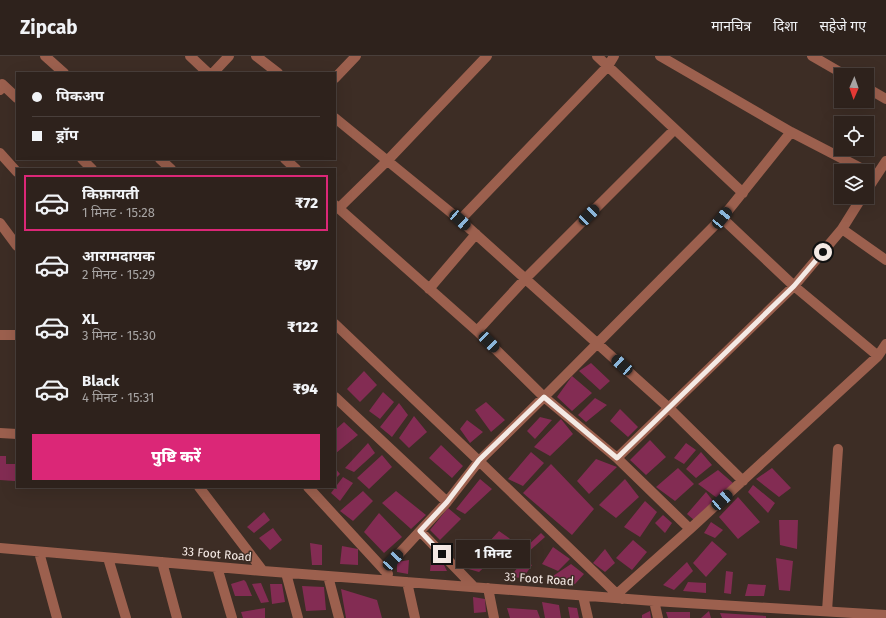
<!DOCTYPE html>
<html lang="hi">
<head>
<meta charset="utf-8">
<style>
  body { margin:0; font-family:"Fira Sans","Noto Sans Devanagari",sans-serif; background:#3a2f29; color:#f1f3f6; height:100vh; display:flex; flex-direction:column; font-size:15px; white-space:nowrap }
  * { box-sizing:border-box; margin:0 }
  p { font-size:13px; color:#a7a4a3 }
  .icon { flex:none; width:22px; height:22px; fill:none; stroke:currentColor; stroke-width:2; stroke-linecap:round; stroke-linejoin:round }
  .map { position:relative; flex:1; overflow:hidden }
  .drawer { position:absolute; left:16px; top:112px; width:320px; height:320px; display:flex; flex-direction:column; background:#2e221c; border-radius:0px; box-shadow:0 4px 16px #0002,0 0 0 1px #493f3b }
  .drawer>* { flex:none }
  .hud { position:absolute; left:16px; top:16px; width:320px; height:88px; border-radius:0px; box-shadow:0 4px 16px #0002,0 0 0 1px #493f3b; display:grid; align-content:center; height:88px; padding:0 16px; background:#2e221c }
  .needle { width:26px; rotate:182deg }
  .fabs { position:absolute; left:834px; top:12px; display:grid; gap:8px }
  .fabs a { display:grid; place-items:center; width:40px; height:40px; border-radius:0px; background:#2e221c; box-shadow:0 4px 16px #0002,0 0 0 1px #493f3b; font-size:20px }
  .end { position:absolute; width:18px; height:18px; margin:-9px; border:5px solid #f4e9e4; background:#111; box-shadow:0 0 0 2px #111 }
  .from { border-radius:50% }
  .bubble { position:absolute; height:28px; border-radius:0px; background:#2e221c; box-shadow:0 4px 16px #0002,0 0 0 1px #493f3b; font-size:13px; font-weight:800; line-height:28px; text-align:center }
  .car { position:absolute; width:12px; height:24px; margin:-12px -6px; border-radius:5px; box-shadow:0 0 3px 1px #0007; background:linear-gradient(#222 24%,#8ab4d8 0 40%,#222 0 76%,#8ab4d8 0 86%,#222 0) }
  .hud b { display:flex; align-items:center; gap:14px; height:38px; font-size:15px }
  .hud b+b { border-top:1px solid #493f3b }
  .hud i { width:10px; height:10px; background:#f1f3f6 }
  ul { padding:7px 0 0; list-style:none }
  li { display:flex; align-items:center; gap:12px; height:56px; margin:0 8px 6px; padding:0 8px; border:2px solid transparent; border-radius:0px }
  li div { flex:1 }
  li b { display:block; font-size:15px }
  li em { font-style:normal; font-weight:800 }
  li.current { border-color:#db2777 }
  li>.icon { width:36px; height:36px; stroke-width:1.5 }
  .action { display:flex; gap:8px; margin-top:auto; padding:8px 16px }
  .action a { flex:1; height:46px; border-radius:0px; background:#db2777; color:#fff; font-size:16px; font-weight:800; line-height:46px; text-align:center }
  header { display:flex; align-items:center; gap:24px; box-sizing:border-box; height:56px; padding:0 20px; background:#2e221c; border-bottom:1px solid #493f3b }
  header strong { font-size:19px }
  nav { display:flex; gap:22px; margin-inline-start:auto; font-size:14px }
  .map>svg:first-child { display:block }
  .building { fill:#832c53 }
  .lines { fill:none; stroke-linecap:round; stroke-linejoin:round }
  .minor { stroke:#9c604e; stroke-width:10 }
  .route { stroke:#f4e9e4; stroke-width:5 }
  .labels { text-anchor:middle; stroke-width:3; stroke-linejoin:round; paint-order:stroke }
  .street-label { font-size:12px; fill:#f4e9e4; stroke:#3d2d25 }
</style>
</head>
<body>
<header>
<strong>Zipcab</strong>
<nav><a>मानचित्र</a><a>दिशा</a><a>सहेजे गए</a></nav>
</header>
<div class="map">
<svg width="886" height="562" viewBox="0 0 886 562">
  <rect width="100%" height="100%" fill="#3d2d25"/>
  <!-- building -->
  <path class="building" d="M591,307L610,325L600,334L579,315Z
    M364,315L377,329L360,346L347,333Z
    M572,320L592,337L572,355L557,341Z
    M383,336L394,346L380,363L369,355Z
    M595,342L607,349L586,366L578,359Z
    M486,346L505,364L491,376L475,354Z
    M399,347L408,359L392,381L380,371Z
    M620,353L638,371L628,381L610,365Z
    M414,360L427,376L409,392L399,382Z
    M540,361L552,364L535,383L527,375Z
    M561,363L573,378L550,400L534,391Z
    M467,364L483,376L470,387L460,373Z
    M344,366L358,379L336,397L335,396V374Z
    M650,384L666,401L646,419L630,404Z
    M368,387L375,397L354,416L345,412Z
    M686,387L696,394L684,408L674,402Z
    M441,389L463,410L452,422L429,402Z
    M531,396L544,407L523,430L508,423Z
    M701,396L712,409L696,422L686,413Z
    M382,399L392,411L369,433L357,422Z
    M0,400H6V408H16L15,425L0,424Z
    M596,403L617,411L589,438L577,425Z
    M551,408L594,453L572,479L523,437Z
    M335,412L340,418L335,423Z
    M678,412L694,428L675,445L656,431Z
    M772,412L791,432L779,441L756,423Z
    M718,414L733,427L717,442L698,428Z
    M343,421L353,427L340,445L331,437Z
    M480,423L492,433L465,458L456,453Z
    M625,423L639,441L616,462L599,449Z
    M753,429L775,447L768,457L748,436Z
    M363,435L373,445L353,465L340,455Z
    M396,435L426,459L411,473L382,447Z
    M706,436L713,445L694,464L687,458Z
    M738,441L760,466L738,483L719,461Z
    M645,445L657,456L640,481L624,471Z
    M448,452L461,463L440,484L430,474Z
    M264,456L270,464L254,477L247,471Z
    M379,457L402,481L384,497L364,476Z
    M663,459L672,467L665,477L655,467Z
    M779,464H798L797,493L780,489Z
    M711,466L723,474L715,482L704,477Z
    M273,472L282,484L270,494L259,482Z
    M499,475L513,485L479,516L465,512Z
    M541,477L545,481L526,498L522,495Z
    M633,484L647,496L632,514L616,502Z
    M712,485L727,498L706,521L693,507Z
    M310,487L322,489V509H312Z
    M342,490L358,493V509L340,508Z
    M553,491L570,503L558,515L542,508Z
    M605,493L615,507L605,516L593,507Z
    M432,496L442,505L447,515H430Z
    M776,502L793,505L790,535L779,534Z
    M409,504L408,518L397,516V506Z
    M523,505L532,509L523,522L510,521Z
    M687,506L693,515L674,534L663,529Z
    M571,508L584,518L575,528L547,524Z
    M726,515L733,516L731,538L724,537Z
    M244,524L246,526L252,540H235L231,528Z
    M688,526L706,527V537L683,535Z
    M261,527L269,546L261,547L252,528Z
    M270,528H282L285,546L272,548Z
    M748,528L766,529L764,540H745Z
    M302,530L324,531L326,554L306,555Z
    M341,533L377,544L382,562H346Z
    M473,541L485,543L486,556L474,557Z
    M542,546L559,549L561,562H545Z
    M568,551L577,552L579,562H570Z
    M265,552V562H243L241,556Z
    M507,552L537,554L540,562H510Z
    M650,555L651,562H642V559Z
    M709,555L711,562H701Z
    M666,556H690V562H668Z
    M720,557L766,560V562H722Z"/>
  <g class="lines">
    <!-- minor -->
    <path class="minor" d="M45,0L64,17
      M190,0L208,17
      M256,0L278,17
      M597,0L743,137
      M614,0L608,10L460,164L669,352L743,425
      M660,0L791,76L876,120
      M812,0L845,19
      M213,17L229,0
      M335,22L356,0
      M867,32L886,43
      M0,34L2,28L17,42
      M335,62L460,164
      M0,97L17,116
      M82,103L92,113
      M160,103L171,113
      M285,103L296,113
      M867,134L886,105
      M335,149L477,275L544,341L617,402L794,230L842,173L862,141
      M339,152L387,105L487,0
      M722,162L794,230L878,300
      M0,167L17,190
      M842,173L886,204
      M429,233L476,178
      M335,268L479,405L622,543
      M477,275L525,223L674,74
      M0,279H17
      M335,341L447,446
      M0,377L17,378
      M617,402L690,473L878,300L886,288
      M199,431L263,515
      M308,431L388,518
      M420,475L474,531
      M0,492L263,515L654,545L886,559
      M39,496L57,562
      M108,502L126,562
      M162,506L177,562
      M217,511L232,562
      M384,514L447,446L479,405L544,341L722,162L791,76
      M286,517L298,562
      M328,520L339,562
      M407,526L415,562
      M488,532L494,562
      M617,538L690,473
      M583,540L588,562
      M654,545L658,562
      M827,555L838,393"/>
  </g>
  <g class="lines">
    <!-- route -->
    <path class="route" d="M442,498L420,475L447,446L479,404L544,341L617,402L794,230L823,196"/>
  </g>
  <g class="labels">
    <!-- street labels -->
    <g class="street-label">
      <text transform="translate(217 498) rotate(5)" y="4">33 Foot Road</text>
      <text transform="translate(539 523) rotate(4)" y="4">33 Foot Road</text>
    </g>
  </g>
</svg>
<div class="fabs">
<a><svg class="needle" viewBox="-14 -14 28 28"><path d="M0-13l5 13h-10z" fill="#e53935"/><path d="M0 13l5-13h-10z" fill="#a7a4a3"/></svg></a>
<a><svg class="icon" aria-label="locate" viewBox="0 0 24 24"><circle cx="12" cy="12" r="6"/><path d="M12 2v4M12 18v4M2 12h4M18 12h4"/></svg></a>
<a><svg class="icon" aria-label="layers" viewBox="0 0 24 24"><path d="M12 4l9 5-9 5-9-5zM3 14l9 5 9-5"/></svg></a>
</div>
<i class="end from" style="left:823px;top:196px"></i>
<i class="end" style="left:442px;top:498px"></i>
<div class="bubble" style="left:456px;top:484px;width:74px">1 मिनट</div>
<i class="car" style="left:589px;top:159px;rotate:45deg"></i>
<i class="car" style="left:722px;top:162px;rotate:39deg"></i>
<i class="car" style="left:460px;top:164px;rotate:132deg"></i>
<i class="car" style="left:489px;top:286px;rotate:135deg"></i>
<i class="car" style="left:622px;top:309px;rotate:312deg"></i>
<i class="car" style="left:722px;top:444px;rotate:48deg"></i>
<i class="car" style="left:393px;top:504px;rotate:43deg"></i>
<div class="hud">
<b><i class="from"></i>पिकअप</b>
<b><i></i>ड्रॉप</b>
</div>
<section class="drawer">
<ul>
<li class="current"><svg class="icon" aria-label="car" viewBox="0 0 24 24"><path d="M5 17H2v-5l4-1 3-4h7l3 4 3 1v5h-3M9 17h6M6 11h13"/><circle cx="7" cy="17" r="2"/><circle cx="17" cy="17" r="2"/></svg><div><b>किफ़ायती</b><p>1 मिनट · 15:28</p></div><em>₹72</em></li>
<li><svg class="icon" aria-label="car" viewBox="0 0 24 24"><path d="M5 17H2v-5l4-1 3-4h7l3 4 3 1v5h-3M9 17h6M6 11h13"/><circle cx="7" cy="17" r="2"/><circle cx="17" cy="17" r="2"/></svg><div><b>आरामदायक</b><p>2 मिनट · 15:29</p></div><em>₹97</em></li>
<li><svg class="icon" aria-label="car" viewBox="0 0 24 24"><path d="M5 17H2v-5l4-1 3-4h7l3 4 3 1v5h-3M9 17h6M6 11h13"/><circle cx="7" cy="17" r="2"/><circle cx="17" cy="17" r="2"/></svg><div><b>XL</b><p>3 मिनट · 15:30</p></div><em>₹122</em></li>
<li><svg class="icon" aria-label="car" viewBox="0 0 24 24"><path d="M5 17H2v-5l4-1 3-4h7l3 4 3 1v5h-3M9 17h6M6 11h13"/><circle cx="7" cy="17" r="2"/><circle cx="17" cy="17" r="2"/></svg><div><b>Black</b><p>4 मिनट · 15:31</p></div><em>₹94</em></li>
</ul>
<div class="action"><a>पुष्टि करें</a></div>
</section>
</div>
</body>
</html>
